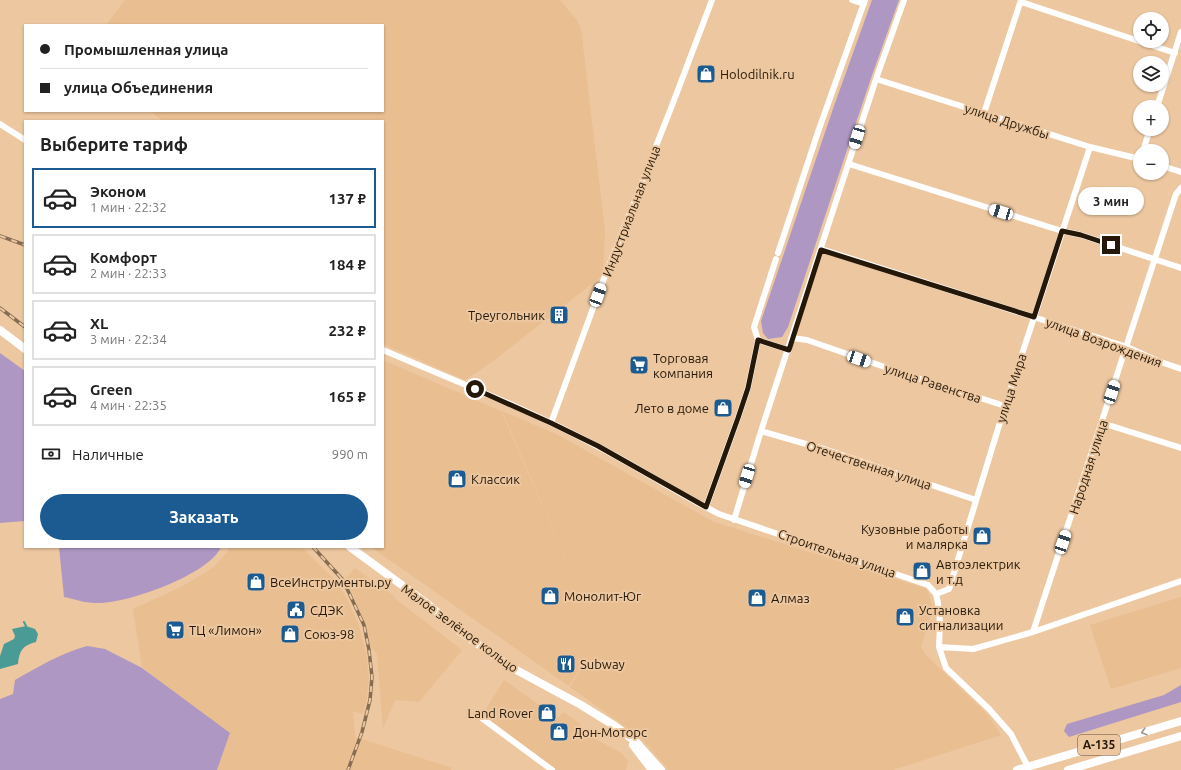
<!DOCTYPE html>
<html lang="ru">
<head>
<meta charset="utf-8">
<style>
  body { margin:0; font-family:Ubuntu,sans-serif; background:#f2f2f2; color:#222; height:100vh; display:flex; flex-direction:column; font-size:15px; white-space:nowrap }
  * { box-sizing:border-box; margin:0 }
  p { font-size:13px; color:#767676 }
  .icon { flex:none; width:22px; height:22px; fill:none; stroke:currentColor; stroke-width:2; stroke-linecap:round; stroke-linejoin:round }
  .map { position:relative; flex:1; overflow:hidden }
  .panel { position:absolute; left:24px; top:120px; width:360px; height:428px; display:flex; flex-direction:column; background:#fff; border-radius:0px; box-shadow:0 1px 3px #0004 }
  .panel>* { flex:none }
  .hud { position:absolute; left:24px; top:24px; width:360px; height:88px; border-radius:0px; box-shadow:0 1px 3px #0004; display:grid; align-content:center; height:88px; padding:0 16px; background:#fff }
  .fabs { position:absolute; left:1133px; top:12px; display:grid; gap:8px }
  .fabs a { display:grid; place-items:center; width:36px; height:36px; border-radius:50%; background:#fff; box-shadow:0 1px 3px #0004; font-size:20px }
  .end { position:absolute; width:18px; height:18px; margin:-9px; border:5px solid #251808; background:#fff; box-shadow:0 0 0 2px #fff }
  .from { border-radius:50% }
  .bubble { position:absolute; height:28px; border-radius:14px; background:#fff; box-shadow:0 1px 3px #0004; font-size:13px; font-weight:600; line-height:28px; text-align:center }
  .car { position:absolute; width:12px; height:24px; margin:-12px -6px; border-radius:5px; box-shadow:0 0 3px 1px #0007; background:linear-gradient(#fff 24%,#345 0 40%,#fff 0 76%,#345 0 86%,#fff 0) }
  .hud b { display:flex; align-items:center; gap:14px; height:38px; font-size:15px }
  .hud b+b { border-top:1px solid #e0e0e0 }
  .hud i { width:10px; height:10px; background:#222 }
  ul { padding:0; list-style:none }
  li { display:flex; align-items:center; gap:12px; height:60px; margin:0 8px 6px; padding:0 8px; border:2px solid #e0e0e0; border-radius:0px }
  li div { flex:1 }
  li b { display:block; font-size:15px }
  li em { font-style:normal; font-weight:600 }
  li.on { border-color:#1b5b91 }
  li>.icon { width:36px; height:36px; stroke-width:1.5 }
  h2 { padding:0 16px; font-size:18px; line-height:48px }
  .pay { display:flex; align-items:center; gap:10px; height:44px; padding:0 16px; font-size:15px }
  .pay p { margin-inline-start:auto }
  .action { display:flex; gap:8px; margin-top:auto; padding:8px 16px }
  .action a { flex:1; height:46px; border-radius:24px; background:#1b5b91; color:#fff; font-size:16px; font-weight:600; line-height:46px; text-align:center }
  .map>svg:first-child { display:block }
  .built { fill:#e9be91 }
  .green { fill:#ae97c3 }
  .water { fill:#4a9b95 }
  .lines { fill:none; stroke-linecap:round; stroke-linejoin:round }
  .stream { stroke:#4a9b95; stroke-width:2 }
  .minor { stroke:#fff; stroke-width:6 }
  .major { stroke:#fff; stroke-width:8 }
  .rail-casing { stroke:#866d52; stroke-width:3.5 }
  .rail { stroke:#ecc7a0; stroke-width:2; stroke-dasharray:6; stroke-linecap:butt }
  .oneway { stroke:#9d9790 }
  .route { stroke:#251808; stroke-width:5 }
  .labels { text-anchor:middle; stroke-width:4; stroke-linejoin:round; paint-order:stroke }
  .shield { fill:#ecc7a0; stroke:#614c36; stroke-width:1 }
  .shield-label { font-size:12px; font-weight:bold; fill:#251808 }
  .poi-label { font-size:13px; fill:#251808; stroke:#ecc7a0; text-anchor:start }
  .street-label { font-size:13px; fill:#251808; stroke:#ecc7a0 }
</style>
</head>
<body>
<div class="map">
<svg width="1181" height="770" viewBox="0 0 1181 770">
  <rect width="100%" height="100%" fill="#ecc7a0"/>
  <!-- built -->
  <path class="built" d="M125,0H560L576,19L581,29L605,231L603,275L492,362L465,380L383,344V121H162L151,111H383V25H106Z
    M383,360L501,411L600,637L569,686L371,547H383Z
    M502,411L558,435L714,522L927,589L933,607L921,647L926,655L987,714L1001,735L893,770H669L641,738L570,687L600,637Z
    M228,547L303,548L332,577L346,597L358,623L366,652L369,679L366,704L363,714L353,711L355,737L452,768L451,770H217L230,733L208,720L142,667L133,609L183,586L214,567L228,551Z
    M355,568L385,591L386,590L394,596L393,597L462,650L419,702L395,700L383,729L377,654L370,645L366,625L346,578Z
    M1181,597V668L1111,689L1090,625Z
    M504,680L558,718L563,712L581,724L577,730L620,752L628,761L626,770H551L480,718Z"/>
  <!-- green -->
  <path class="green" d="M872,0H899L871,78L788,327L782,337L768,339L763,333L761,321L834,106Z
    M0,353L25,371V521L0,523Z
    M59,547H221C209,575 124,605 95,603C85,603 74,599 64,597Z
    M87,646L105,649L142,668L230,733L217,770H0V699L13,694L15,680C38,667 61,653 87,646Z
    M1181,685V702L1069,737L1064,731L1067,724L1164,695Z"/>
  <!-- water -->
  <path class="water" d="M26,626L35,629L38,634L36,642C23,645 19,651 18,664L0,669V656L4,644L14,639L15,636L12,629Z"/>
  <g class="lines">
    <!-- stream -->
    <path class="stream" d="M24,622L26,626"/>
    <!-- minor -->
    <path class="minor" d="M852,0L864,4
      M1021,2L1175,53
      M876,79L1090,147L1140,159
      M1157,107L1181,32
      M984,113L1021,0
      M0,124L25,140
      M1143,151L1150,129
      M849,164L1062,231L1081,235L1181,268
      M1162,166L1181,172
      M821,249L1127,347L1158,361L1181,369
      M778,253L819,129L865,0
      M792,338L807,340L899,372L1005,406
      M758,340L789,350
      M383,350C455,381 528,409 597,446C638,467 677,493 719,514L928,585L936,594L938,603L940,623L939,647L946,668L989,709L1011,734L1028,767
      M551,423L603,281L673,103L712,0
      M1102,423L1181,448
      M761,431L827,450L976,500
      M706,507L738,418L748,388L758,340L754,327L776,259
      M734,520L761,431L876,79L904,0
      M936,594L949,589L1005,406L1090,147
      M1033,632L1176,194L1181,188
      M939,647L973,649L1033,632L1181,581
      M483,719L552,770"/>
    <!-- major -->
    <path class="major" d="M0,330L25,349
      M350,547L429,605L459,631L509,666L581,705L615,726L636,742L661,770
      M633,745L652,770
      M1017,770L1181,721
      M1068,770L1181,736"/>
    <!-- rail casing -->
    <g class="rail-casing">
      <path id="rail" d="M0,236L25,245
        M0,308L25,327
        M313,547L343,580L364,625L369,650L372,677L370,700L362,732L348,770"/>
    </g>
    <!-- rail -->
    <use href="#rail" class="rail"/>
  </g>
  <!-- one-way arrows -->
  <defs><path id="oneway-chevron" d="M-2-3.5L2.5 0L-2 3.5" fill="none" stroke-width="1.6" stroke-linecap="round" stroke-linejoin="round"/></defs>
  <use class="oneway" href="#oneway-chevron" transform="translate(1144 732) rotate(163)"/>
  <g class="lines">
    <!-- route -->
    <path class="route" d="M475,389L551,423L598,446L706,507L738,418L748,388L758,340L789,350L821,250L1034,317L1062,231L1081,235L1111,245"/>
  </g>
  <!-- icons -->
  <defs>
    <g id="shop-square" transform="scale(1)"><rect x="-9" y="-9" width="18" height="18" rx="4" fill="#1b5b91" stroke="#ecc7a0"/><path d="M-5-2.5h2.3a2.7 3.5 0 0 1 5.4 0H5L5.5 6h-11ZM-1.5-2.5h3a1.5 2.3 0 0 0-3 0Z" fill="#fff"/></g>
    <g id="building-square" transform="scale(1)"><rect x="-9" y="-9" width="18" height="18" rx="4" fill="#1b5b91" stroke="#ecc7a0"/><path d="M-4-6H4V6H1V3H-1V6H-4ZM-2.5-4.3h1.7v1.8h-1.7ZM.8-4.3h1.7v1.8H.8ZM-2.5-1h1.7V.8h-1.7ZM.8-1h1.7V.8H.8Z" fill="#fff"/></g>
    <g id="supermarket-square" transform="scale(1)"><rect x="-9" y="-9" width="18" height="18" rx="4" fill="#1b5b91" stroke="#ecc7a0"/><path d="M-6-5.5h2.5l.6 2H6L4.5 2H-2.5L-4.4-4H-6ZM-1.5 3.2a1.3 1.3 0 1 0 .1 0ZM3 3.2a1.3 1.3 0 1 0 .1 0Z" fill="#fff"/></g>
    <g id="civic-square" transform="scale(1)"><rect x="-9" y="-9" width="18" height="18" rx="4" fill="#1b5b91" stroke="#ecc7a0"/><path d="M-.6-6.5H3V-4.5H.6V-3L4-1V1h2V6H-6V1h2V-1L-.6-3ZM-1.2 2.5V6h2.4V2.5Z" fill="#fff"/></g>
    <g id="restaurant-square" transform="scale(1)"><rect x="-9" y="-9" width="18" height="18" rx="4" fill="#1b5b91" stroke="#ecc7a0"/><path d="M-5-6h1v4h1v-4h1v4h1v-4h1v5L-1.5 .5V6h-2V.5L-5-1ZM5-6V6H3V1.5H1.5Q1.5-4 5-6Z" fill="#fff"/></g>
  </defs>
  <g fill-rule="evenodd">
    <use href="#shop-square" x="706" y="74"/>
    <use href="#building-square" x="559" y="315"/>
    <use href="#supermarket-square" x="639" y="365"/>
    <use href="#shop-square" x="723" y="408"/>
    <use href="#shop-square" x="457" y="479"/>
    <use href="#shop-square" x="982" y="536"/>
    <use href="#shop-square" x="922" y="571"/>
    <use href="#shop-square" x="256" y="582"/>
    <use href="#shop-square" x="550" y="596"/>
    <use href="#shop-square" x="757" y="598"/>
    <use href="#civic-square" x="296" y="610"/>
    <use href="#shop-square" x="905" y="617"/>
    <use href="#supermarket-square" x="175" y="630"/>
    <use href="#shop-square" x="290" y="634"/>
    <use href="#restaurant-square" x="566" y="664"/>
    <use href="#shop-square" x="547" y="713"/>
    <use href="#shop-square" x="559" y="732"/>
  </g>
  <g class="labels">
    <!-- shield labels -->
    <rect class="shield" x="1078" y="735" width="42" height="20" rx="3"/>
    <g class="shield-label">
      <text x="1099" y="749">А-135</text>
    </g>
    <!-- poi labels -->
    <g class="poi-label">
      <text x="720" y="79">Holodilnik.ru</text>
      <text x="545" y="320" text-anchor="end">Треугольник</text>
      <text x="653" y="363">Торговая<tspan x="653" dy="15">компания</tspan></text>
      <text x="709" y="413" text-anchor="end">Лето в доме</text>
      <text x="471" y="484">Классик</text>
      <text x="968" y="534" text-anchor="end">Кузовные работы<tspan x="968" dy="15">и малярка</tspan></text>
      <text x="936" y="569">Автоэлектрик<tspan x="936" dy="15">и т.д</tspan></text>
      <text x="270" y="587">ВсеИнструменты.ру</text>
      <text x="564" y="601">Монолит-Юг</text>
      <text x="771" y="603">Алмаз</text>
      <text x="310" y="615">СДЭК</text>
      <text x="919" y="615">Установка<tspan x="919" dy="15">сигнализации</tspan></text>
      <text x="189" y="635">ТЦ «Лимон»</text>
      <text x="304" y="639">Союз-98</text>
      <text x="580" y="669">Subway</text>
      <text x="533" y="718" text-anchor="end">Land Rover</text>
      <text x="573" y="737">Дон-Моторс</text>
    </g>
    <!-- street labels -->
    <g class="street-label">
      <text transform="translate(1007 121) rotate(18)" y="5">улица Дружбы</text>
      <text transform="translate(631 211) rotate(-69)" y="5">Индустриальная улица</text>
      <text transform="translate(1104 342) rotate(20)" y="5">улица Возрождения</text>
      <text transform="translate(933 383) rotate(18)" y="5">улица Равенства</text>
      <text transform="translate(1011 388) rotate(-72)" y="5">улица Мира</text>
      <text transform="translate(869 465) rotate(18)" y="5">Отечественная улица</text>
      <text transform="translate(1088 467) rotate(-72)" y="5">Народная улица</text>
      <text transform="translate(837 553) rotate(19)" y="5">Строительная улица</text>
      <text transform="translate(460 628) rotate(36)" y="5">Малое зелёное кольцо</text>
    </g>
  </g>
</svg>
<div class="fabs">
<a><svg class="icon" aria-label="locate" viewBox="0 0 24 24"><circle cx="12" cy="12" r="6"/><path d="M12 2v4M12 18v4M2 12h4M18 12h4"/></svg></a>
<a><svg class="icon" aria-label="layers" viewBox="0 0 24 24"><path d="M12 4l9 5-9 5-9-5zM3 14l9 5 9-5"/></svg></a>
<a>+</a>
<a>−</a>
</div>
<i class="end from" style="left:475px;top:389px"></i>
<i class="end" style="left:1111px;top:245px"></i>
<div class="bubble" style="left:1078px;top:187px;width:66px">3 мин</div>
<i class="car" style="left:857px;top:137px;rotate:197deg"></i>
<i class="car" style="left:1001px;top:212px;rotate:287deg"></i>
<i class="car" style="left:598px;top:295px;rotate:20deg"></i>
<i class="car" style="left:859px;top:359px;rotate:109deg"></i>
<i class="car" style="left:1112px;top:392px;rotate:18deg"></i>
<i class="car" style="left:747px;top:476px;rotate:197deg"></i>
<i class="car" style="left:1063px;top:542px;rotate:19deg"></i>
<div class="hud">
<b><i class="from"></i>Промышленная улица</b>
<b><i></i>улица Объединения</b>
</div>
<section class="panel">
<h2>Выберите тариф</h2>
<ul>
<li class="on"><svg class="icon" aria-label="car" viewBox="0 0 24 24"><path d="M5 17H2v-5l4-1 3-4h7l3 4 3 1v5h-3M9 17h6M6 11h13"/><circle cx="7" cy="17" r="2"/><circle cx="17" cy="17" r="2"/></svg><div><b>Эконом</b><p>1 мин · 22:32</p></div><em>137 ₽</em></li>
<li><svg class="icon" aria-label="car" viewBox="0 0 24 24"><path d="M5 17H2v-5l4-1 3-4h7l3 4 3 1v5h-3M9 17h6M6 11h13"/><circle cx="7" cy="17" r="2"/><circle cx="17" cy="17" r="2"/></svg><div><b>Комфорт</b><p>2 мин · 22:33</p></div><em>184 ₽</em></li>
<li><svg class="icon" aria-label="car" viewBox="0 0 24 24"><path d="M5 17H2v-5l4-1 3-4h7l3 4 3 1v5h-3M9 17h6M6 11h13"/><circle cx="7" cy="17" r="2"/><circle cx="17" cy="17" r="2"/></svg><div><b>XL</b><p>3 мин · 22:34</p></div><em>232 ₽</em></li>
<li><svg class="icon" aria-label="car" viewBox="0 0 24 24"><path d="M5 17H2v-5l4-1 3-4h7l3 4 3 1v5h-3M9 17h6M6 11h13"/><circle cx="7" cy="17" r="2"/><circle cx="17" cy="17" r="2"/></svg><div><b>Green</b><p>4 мин · 22:35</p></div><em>165 ₽</em></li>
</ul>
<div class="pay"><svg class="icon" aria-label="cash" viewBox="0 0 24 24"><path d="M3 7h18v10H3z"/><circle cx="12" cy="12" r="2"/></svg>Наличные<p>990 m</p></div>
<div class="action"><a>Заказать</a></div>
</section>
</div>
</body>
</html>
